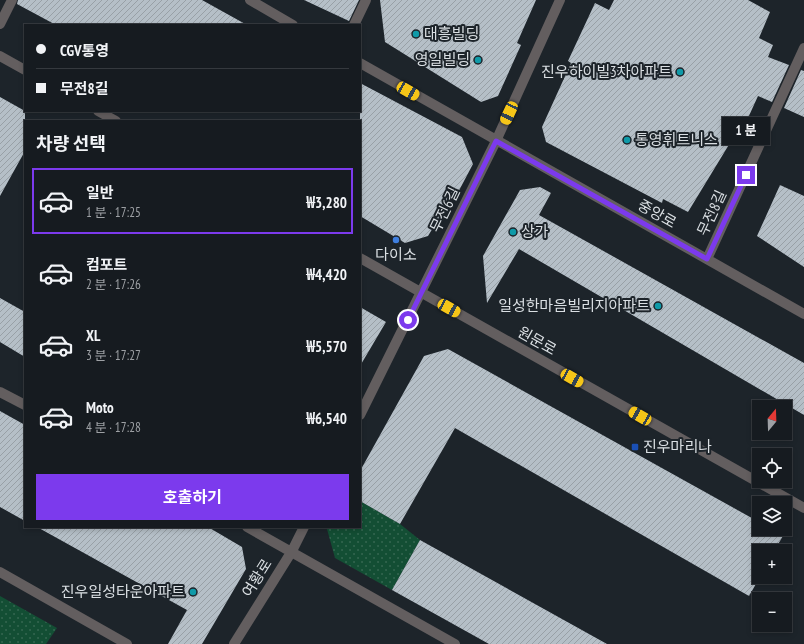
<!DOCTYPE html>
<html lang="ko">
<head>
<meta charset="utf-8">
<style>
  body { margin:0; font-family:"PT Sans Narrow","Noto Sans KR",sans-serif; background:#23282d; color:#f1f3f6; height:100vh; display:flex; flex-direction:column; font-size:15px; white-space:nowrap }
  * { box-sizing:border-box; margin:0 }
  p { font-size:13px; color:#9ea1a5 }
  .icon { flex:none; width:22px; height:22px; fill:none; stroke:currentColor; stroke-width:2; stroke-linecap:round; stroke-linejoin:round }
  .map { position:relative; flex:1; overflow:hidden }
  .sheet { position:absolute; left:24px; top:120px; width:337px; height:408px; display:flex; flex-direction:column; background:#161b20; border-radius:0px; box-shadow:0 2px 6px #0003,0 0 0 1px #35393e }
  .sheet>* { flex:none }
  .guide { position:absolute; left:24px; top:24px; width:337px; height:88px; border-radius:0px; box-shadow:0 2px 6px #0003,0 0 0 1px #35393e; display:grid; align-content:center; height:88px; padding:0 12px; background:#161b20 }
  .needle { width:26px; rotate:19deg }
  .buttons { position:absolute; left:752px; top:400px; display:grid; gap:8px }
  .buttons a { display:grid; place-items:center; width:40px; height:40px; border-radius:0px; background:#161b20; box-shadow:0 2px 6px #0003,0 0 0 1px #35393e; font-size:20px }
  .end { position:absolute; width:18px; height:18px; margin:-9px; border:5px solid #7c3aed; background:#fff; box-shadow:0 0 0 2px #fff }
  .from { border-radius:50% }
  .bubble { position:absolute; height:28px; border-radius:0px; background:#161b20; box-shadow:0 2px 6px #0003,0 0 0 1px #35393e; font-size:13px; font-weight:700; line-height:28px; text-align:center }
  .car { position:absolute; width:12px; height:24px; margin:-12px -6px; border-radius:5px; box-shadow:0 0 3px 1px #0007; background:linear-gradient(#f5c518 24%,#345 0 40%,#f5c518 0 76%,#345 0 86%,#f5c518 0) }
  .guide b { display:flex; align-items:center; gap:14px; height:38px; font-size:15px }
  .guide b+b { border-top:1px solid #35393e }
  .guide i { width:10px; height:10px; background:#f1f3f6 }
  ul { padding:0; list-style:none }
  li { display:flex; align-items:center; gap:12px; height:66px; margin:0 8px 6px; padding:0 4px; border:2px solid transparent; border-radius:0px }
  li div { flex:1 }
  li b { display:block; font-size:15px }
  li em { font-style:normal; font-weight:700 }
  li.on { border-color:#7c3aed }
  li>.icon { width:36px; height:36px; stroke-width:1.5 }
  h2 { padding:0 12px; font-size:18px; line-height:48px }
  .primary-button { display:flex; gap:8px; margin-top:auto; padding:8px 12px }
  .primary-button a { flex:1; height:46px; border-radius:0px; background:#7c3aed; color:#fff; font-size:16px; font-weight:700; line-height:46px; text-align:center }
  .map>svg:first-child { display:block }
  .grass { fill:url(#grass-dots) }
  .building { fill:url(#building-hatch) }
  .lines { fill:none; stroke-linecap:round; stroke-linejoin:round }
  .minor { stroke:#635e5f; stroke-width:10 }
  .route { stroke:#7c3aed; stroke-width:5 }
  .culture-dot { fill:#0f9aa8; stroke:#1d242a; stroke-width:1.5 }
  .shop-dot { fill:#3f7fe0; stroke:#1d242a; stroke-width:1.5 }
  .transit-dot { fill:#1a4fb4; stroke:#1d242a; stroke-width:1.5 }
  .labels { text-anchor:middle; stroke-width:4; stroke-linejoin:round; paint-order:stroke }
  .poi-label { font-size:15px; fill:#dadfe3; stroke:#1d242a; text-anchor:start }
  .street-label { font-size:15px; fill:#dadfe3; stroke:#1d242a }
</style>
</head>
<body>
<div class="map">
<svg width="804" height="644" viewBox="0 0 804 644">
  <defs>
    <pattern id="grass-dots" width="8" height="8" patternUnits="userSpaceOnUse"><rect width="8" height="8" fill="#134e34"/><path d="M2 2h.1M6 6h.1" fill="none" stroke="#356751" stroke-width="1.8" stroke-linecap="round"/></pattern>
    <pattern id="building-hatch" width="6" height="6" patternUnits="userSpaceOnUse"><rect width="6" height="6" fill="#b5bfc7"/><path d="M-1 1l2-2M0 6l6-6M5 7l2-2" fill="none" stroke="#98a0a6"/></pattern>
  </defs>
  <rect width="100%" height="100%" fill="#1d242a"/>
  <!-- grass -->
  <path class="grass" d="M360,501L400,524L420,540L392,590L335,558L327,529L328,527H360Z
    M0,596L57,628L46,644H0Z"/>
  <!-- building -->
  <path class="building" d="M18,0H202L247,25H56L17,4Z
    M304,0H359L349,21Z
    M380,0H536L517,43L521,45L498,96L481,102L385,42Z
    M614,0H748L770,12L759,38L773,45L768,57L789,65L772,102L758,96L738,140L733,138L688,212L663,199L662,203L546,142L542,127L571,63L568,61L595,3L609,10Z
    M801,70L804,71V117L784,108Z
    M360,83L462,137L473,164L454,200L451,198L428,236L405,243L360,216Z
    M0,97L25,111V151L0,196Z
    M780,185L804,196V267L757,236Z
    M540,187L551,193L539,215L804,363V415L519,249L487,303L483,256L520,190Z
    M0,298L25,312V357L0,342Z
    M360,307L386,322L360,366Z
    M448,349L759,522V529H771L783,536L774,551H759L760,577L749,596L455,428L400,524L360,501V471L424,356Z
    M0,411L25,425V521L0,507Z
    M37,527H208L242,547L246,569L202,644H168L187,610Z
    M420,540L607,644H489L392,590Z"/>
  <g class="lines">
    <!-- minor -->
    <path class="minor" d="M250,0L293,25
      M0,24L12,0
      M354,25L366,0
      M0,56L25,70
      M360,63L804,314
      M98,111L116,121
      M360,258L804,508
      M707,259L804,48
      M0,392L25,405
      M360,415L496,141L560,0
      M247,527L455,644
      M0,572L127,644
      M234,644L292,551L304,527"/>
  </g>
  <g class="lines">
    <!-- route -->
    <path class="route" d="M408,320L496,141L707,259L746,175"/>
  </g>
  <!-- markers -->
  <g class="culture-dot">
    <circle cx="416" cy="34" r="4"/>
    <circle cx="478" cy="60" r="4"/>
    <circle cx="680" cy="72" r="4"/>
    <circle cx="627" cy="140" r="4"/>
    <circle cx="513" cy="232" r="4"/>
    <circle cx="658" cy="306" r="4"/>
    <circle cx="193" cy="592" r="4"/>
  </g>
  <circle class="shop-dot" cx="396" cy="240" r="4"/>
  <rect class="transit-dot" x="631" y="443" width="8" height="8" rx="2"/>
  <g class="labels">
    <!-- poi labels -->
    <g class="poi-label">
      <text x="424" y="39">대흥빌딩</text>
      <text x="470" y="65" text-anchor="end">영일빌딩</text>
      <text x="672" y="77" text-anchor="end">진우하이빌3차아파트</text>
      <text x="635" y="145">통영휘트니스</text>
      <text x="521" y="237">상가</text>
      <text x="396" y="260" text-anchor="middle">다이소</text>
      <text x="650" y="311" text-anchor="end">일성한마음빌리지아파트</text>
      <text x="643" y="452">진우마리나</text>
      <text x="185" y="597" text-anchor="end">진우일성타운아파트</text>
    </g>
    <!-- street labels -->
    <g class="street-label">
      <text transform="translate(445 210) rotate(-64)" y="5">무전6길</text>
      <text transform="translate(712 213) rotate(-65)" y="5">무전8길</text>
      <text transform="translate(657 214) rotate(29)" y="5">중앙로</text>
      <text transform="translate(537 341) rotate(29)" y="5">원문로</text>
      <text transform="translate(257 578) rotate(-58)" y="5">여황로</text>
    </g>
  </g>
</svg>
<div class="buttons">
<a><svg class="needle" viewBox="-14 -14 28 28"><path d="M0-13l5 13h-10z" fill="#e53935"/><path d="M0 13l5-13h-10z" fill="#9ea1a5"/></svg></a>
<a><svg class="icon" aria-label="locate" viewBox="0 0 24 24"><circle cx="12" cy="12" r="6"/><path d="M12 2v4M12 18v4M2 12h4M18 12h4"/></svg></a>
<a><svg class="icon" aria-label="layers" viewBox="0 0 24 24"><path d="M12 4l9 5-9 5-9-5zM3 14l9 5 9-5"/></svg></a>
<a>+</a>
<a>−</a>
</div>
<i class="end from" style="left:408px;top:320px"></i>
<i class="end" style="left:746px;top:175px"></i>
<div class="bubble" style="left:722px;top:117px;width:48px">1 분</div>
<i class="car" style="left:408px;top:91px;rotate:120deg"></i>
<i class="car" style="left:509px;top:113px;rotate:205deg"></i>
<i class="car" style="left:449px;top:308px;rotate:119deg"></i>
<i class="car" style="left:572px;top:378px;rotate:119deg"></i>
<i class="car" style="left:640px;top:416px;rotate:300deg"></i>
<div class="guide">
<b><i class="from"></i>CGV통영</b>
<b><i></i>무전8길</b>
</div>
<section class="sheet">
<h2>차량 선택</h2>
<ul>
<li class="on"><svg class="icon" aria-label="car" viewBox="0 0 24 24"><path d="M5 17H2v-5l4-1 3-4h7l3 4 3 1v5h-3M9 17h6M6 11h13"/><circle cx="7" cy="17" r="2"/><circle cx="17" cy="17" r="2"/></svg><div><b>일반</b><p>1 분 · 17:25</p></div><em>₩3,280</em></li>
<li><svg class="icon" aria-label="car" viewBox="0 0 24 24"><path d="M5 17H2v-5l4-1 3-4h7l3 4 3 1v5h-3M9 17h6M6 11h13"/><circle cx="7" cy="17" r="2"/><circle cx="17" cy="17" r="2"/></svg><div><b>컴포트</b><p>2 분 · 17:26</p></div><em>₩4,420</em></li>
<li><svg class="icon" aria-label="car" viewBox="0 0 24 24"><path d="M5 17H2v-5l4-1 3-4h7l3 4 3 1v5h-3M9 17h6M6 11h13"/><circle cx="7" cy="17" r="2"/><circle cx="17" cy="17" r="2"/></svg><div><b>XL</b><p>3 분 · 17:27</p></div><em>₩5,570</em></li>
<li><svg class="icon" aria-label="car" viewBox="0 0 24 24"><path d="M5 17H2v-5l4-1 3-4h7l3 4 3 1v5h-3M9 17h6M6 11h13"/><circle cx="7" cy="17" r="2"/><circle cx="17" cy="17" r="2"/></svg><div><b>Moto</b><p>4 분 · 17:28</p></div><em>₩6,540</em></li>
</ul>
<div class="primary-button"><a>호출하기</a></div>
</section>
</div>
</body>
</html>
